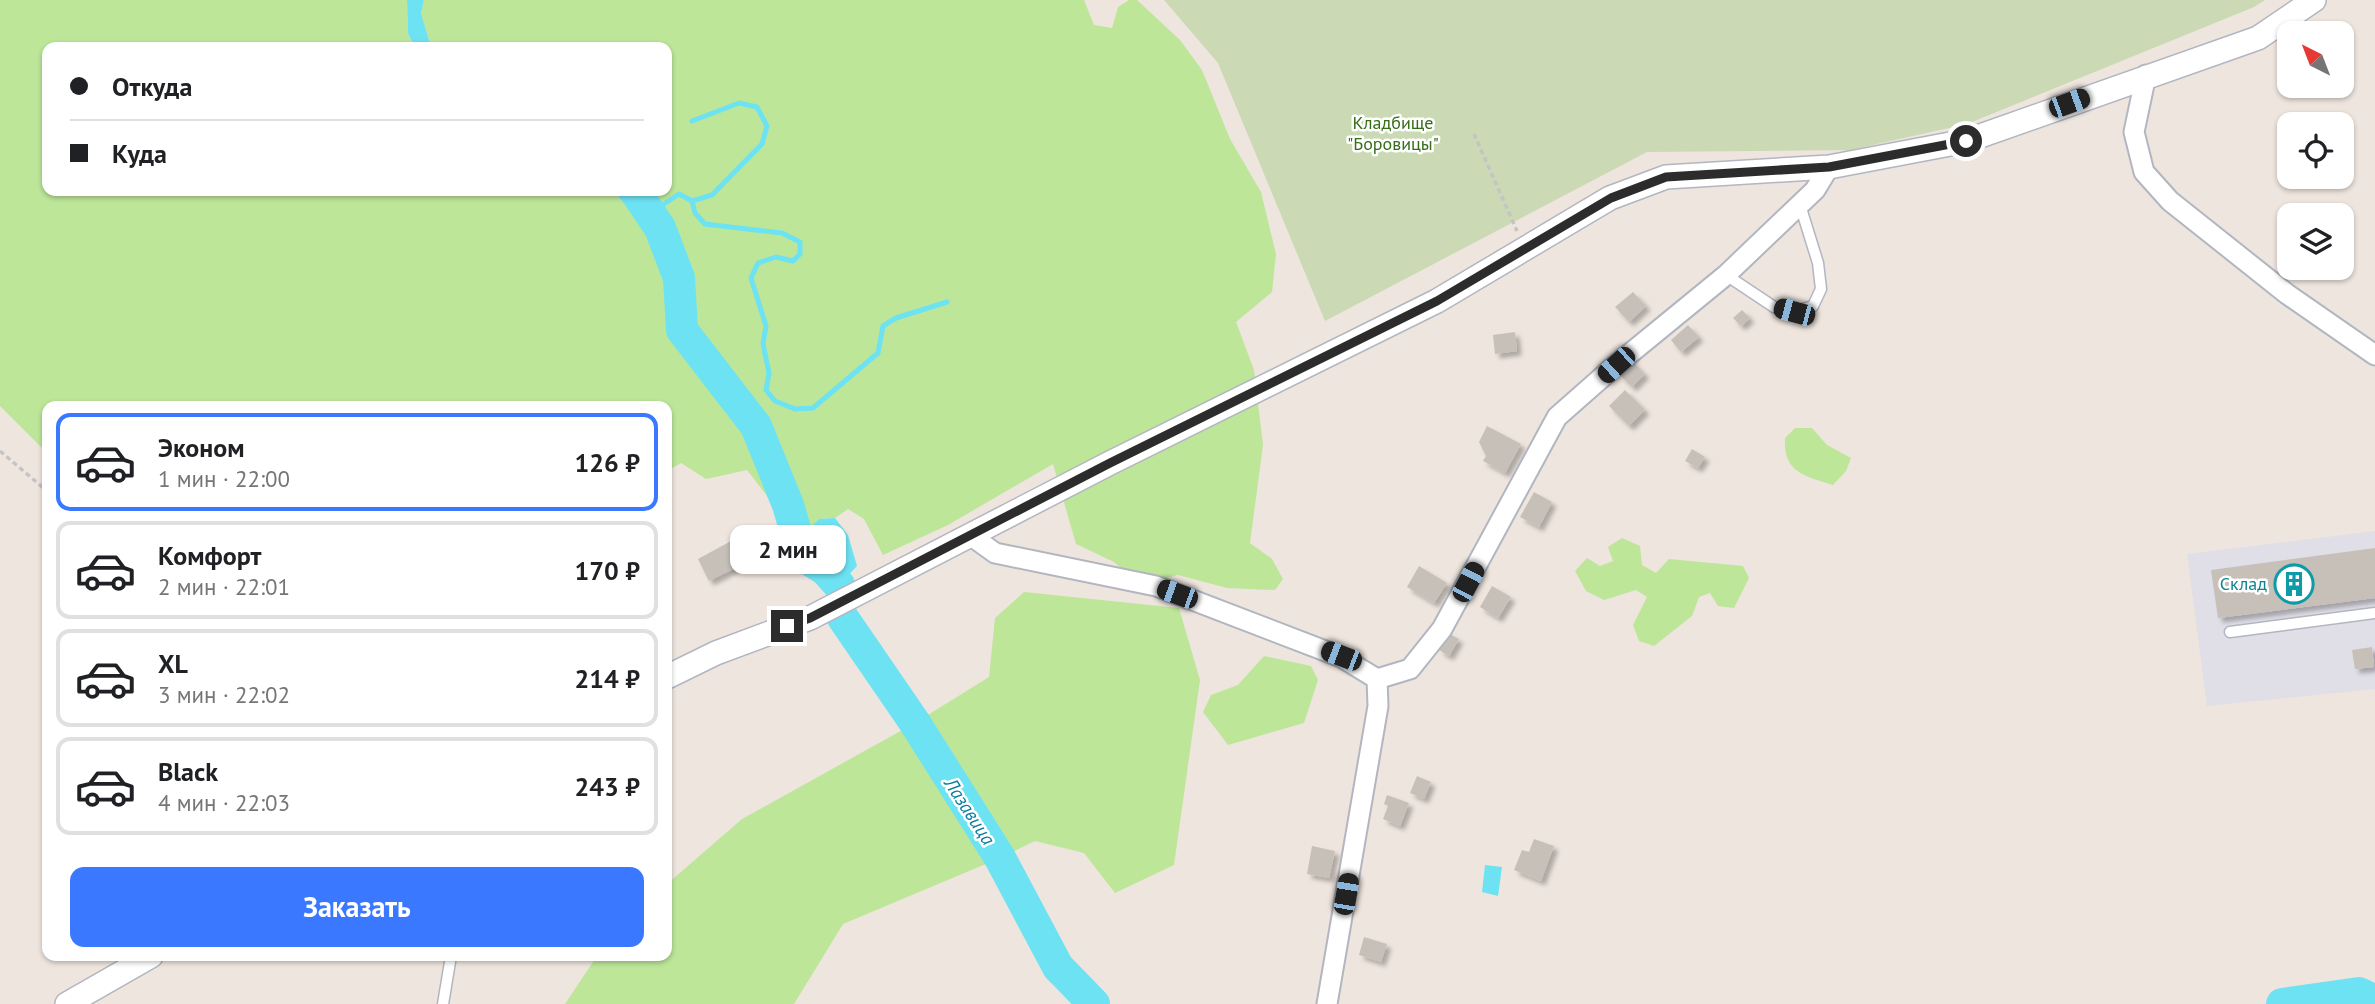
<!DOCTYPE html>
<html lang="ru">
<head>
<meta charset="utf-8">
<style>
  body { margin:0; font-family:"PT Sans",sans-serif; background:#f6f6f6; color:#202124; height:100vh; display:flex; flex-direction:column; font-size:26px; white-space:nowrap }
  * { box-sizing:border-box; margin:0 }
  p { font-size:23px; color:#757577 }
  .icon { flex:none; width:38px; height:38px; fill:none; stroke:currentColor; stroke-width:2; stroke-linecap:round; stroke-linejoin:round }
  .map { position:relative; flex:1; overflow:hidden }
  .side { position:absolute; left:42px; top:401px; width:630px; height:560px; display:flex; flex-direction:column; background:#fff; border-radius:14px; box-shadow:0 2px 5px #0004 }
  .side>* { flex:none }
  .banner { position:absolute; left:42px; top:42px; width:630px; height:154px; border-radius:14px; box-shadow:0 2px 5px #0004; display:grid; align-content:center; height:154px; padding:0 28px; background:#fff }
  .needle { width:46px; rotate:318deg }
  .buttons { position:absolute; left:2277px; top:21px; display:grid; gap:14px }
  .buttons a { display:grid; place-items:center; width:77px; height:77px; border-radius:14px; background:#fff; box-shadow:0 2px 5px #0004; font-size:35px }
  .end { position:absolute; width:32px; height:32px; margin:-16px; border:9px solid #2c2c2c; background:#fff; box-shadow:0 0 0 4px #fff }
  .from { border-radius:50% }
  .bubble { position:absolute; height:49px; border-radius:14px; background:#fff; box-shadow:0 2px 5px #0004; font-size:23px; font-weight:700; line-height:49px; text-align:center }
  .car { position:absolute; width:21px; height:42px; margin:-21px -10px; border-radius:9px; box-shadow:0 0 5px 2px #0007; background:linear-gradient(#222 24%,#8ab4d8 0 40%,#222 0 76%,#8ab4d8 0 86%,#222 0) }
  .banner b { display:flex; align-items:center; gap:24px; height:66px; font-size:26px }
  .banner b+b { border-top:2px solid #e0e0e0 }
  .banner i { width:18px; height:18px; background:#202124 }
  ul { padding:12px 0 0; list-style:none }
  li { display:flex; align-items:center; gap:21px; height:98px; margin:0 14px 10px; padding:0 14px; border:4px solid #e0e0e0; border-radius:14px }
  li div { flex:1 }
  li b { display:block; font-size:26px }
  li em { font-style:normal; font-weight:700 }
  li.active { border-color:#3a79ff }
  li>.icon { width:63px; height:63px; stroke-width:1.5 }
  .button { display:flex; gap:14px; margin-top:auto; padding:14px 28px }
  .button a { flex:1; height:80px; border-radius:14px; background:#3a79ff; color:#fff; font-size:28px; font-weight:700; line-height:80px; text-align:center }
  .map>svg:first-child { display:block }
  .industrial { fill:#e0dee6 }
  .green { fill:#bde699 }
  .cemetery { fill:#cbd9b4 }
  .water { fill:#6de2f3 }
  .lines { fill:none; stroke-linecap:round; stroke-linejoin:round }
  .stream { stroke:#6de2f3; stroke-width:5 }
  .river { stroke:#6de2f3; stroke-width:32 }
  .building { fill:#c6c0b9; filter:url(#shadow) }
  .service-casing { stroke:#b2b6c0; stroke-width:13 }
  .minor-casing { stroke:#b2b6c0; stroke-width:23 }
  .tertiary-casing { stroke:#b2b6c0; stroke-width:26 }
  .path { stroke:#c4c4c4; stroke-width:3.5; stroke-dasharray:5 3.5; stroke-linecap:butt }
  .service { stroke:#fff; stroke-width:10 }
  .minor { stroke:#fff; stroke-width:19 }
  .tertiary { stroke:#fff; stroke-width:23 }
  .route { stroke:#2c2c2c; stroke-width:9 }
  .labels { text-anchor:middle; stroke-width:5; stroke-linejoin:round; paint-order:stroke }
  .park-label { font-size:18px; fill:#356d18; stroke:#fff }
  .culture-label { font-size:18px; fill:#0d838f; stroke:#fff; text-anchor:end }
  .water-label { font-size:19px; font-style:italic; fill:#087d9d; stroke:#fff }
</style>
</head>
<body>
<div class="map">
<svg width="2375" height="1004" viewBox="0 0 2375 1004">
  <defs>
    <filter id="shadow"><feDropShadow dx="4.5" dy="4.5" stdDeviation="2" flood-color="#0004"/></filter>
  </defs>
  <rect width="100%" height="100%" fill="#eee5de"/>
  <!-- industrial -->
  <path class="industrial" d="M2375,531V689L2207,706L2187,554Z"/>
  <!-- green -->
  <path class="green" d="M0,0H407L408,33L414,47H47V191H614L652,238L665,277H679C671,247 661,217 643,191H667V47H431L421,13L424,0H1084L1094,25L1112,28L1118,7L1129,0H1137L1180,40L1202,70L1230,139L1261,192L1276,254L1272,292L1236,322L1254,370L1263,445L1250,543L1272,559L1283,579L1275,590L1227,588L1178,575L1162,579L1124,571L1114,562L1076,544L1053,464L948,525L883,555L864,519L848,509L835,518L819,519L798,539L795,552L771,501L747,470L706,479L681,463L667,471V406H47V453L0,406Z
    M1795,428H1812L1827,445L1851,458L1846,471L1833,485C1805,476 1783,473 1785,438Z
    M1622,538L1640,546L1642,565L1656,573L1669,559L1743,566L1749,578L1734,608L1718,606L1710,593L1699,597L1692,616L1654,646L1639,641L1633,625L1647,597L1636,590L1604,600L1586,591L1575,571L1587,558L1600,566L1613,561L1608,547Z
    M1024,592L1179,608L1200,680L1174,865L1115,893L1084,853L1035,841L1000,858L843,924L794,1004H565L597,956H667V884L742,819L915,723L989,677L995,618Z
    M1264,656L1311,666L1318,680L1304,723L1228,745L1203,712L1211,695L1238,685Z"/>
  <!-- cemetery -->
  <path class="cemetery" d="M1164,0H2265L2254,7L1967,124L1850,150L1647,152L1325,321L1218,63Z"/>
  <!-- water -->
  <path class="water" d="M407,0H424L421,13L431,47H414L408,33Z
    M614,191H643C661,217 671,247 679,278L665,277L652,238Z
    M835,518L848,535L857,566L839,585L824,588L802,574L795,552L798,539L819,519Z
    M1485,865L1502,867L1498,896L1482,892Z"/>
  <g class="lines">
    <!-- stream -->
    <path class="stream" d="M692,121L739,103L757,107L767,126L762,144L712,195L692,201
      M650,213L679,194L692,201L695,213L705,224L782,233L800,242V254L793,261L776,257L758,263L751,278L766,326L763,344L769,373L766,390L775,401L795,409L813,408L878,353L883,326L896,318L947,302"/>
    <!-- river -->
    <path class="river" d="M635,191L660,228L679,278L682,330L756,426L788,505L798,539L839,585
      M843,618L915,723L1000,858L1058,967L1094,1004
      M2282,1004L2359,993L2375,1001"/>
  </g>
  <!-- building -->
  <path class="building" d="M1633,292L1646,306L1629,322L1615,307Z
    M1742,310L1750,318L1741,326L1733,318Z
    M1688,325L1699,337L1681,352L1671,340Z
    M1515,332L1517,351L1495,354L1493,335Z
    M1632,361L1645,374L1632,387L1619,374Z
    M1625,390L1645,410L1629,426L1609,406Z
    M1487,426L1521,444L1505,473L1483,461L1486,456L1479,442Z
    M1692,449L1705,457L1698,468L1685,461Z
    M1534,492L1552,502L1539,527L1520,517Z
    M731,541L740,560L733,564L735,568L709,581L698,559Z
    M2375,548V598L2218,618L2211,570Z
    M1419,566L1447,583L1434,603L1407,587Z
    M1492,586L1511,597L1498,618L1480,607Z
    M1448,633L1459,639L1449,656L1439,650Z
    M2372,647L2374,667L2355,669L2352,650Z
    M1417,776L1431,782L1424,799L1410,793Z
    M1387,795L1409,803L1400,826L1383,819L1388,806L1384,804Z
    M1534,839L1554,846L1541,881L1514,870L1522,850L1529,852Z
    M1312,846L1335,851L1329,878L1307,874Z
    M1364,937L1387,944L1381,962L1359,955Z"/>
  <g class="lines">
    <!-- service casing -->
    <g class="service-casing">
      <path id="service" d="M1726,275L1774,307L1794,312L1813,306L1821,289L1818,263L1800,205
        M2230,632L2375,613
        M443,1004L451,956"/>
    </g>
    <!-- minor casing -->
    <g class="minor-casing">
      <path id="minor" d="M2146,75L2134,132L2144,172L2170,201L2287,294L2375,355
        M970,535L995,553L1156,586L1341,657L1377,679
        M1327,1004L1378,706L1377,679L1410,669L1442,629L1557,417L1616,365L1726,275L1815,190L1829,167"/>
    </g>
    <!-- tertiary casing -->
    <g class="tertiary-casing">
      <path id="tertiary" d="M667,677L716,653L810,618L1110,463L1437,301L1610,198L1666,177L1829,167L1966,141L2258,38L2314,0
        M67,1004L151,956"/>
    </g>
    <!-- path -->
    <path class="path" d="M1474,134L1517,231
      M0,451L47,491"/>
    <!-- service -->
    <use href="#service" class="service"/>
    <!-- minor -->
    <use href="#minor" class="minor"/>
    <!-- tertiary -->
    <use href="#tertiary" class="tertiary"/>
  </g>
  <g class="lines">
    <!-- route -->
    <path class="route" d="M787,626L810,618L1110,463L1437,301L1611,198L1666,177L1829,167L1966,141"/>
  </g>
  <!-- icons -->
  <defs>
    <g id="building-ring" transform="scale(2.0125)"><circle r="9.5" fill="#fff" stroke="#0f9aa8" stroke-width="1.5"/><path d="M-4-6H4V6H1V3H-1V6H-4ZM-2.5-4.3h1.7v1.8h-1.7ZM.8-4.3h1.7v1.8H.8ZM-2.5-1h1.7V.8h-1.7ZM.8-1h1.7V.8H.8Z" fill="#0f9aa8"/></g>
  </defs>
  <g fill-rule="evenodd">
    <use href="#building-ring" x="2294" y="584"/>
  </g>
  <g class="labels">
    <!-- park labels -->
    <g class="park-label">
      <text x="1393" y="129">Кладбище<tspan x="1393" dy="21">"Боровицы"</tspan></text>
    </g>
    <!-- culture labels -->
    <g class="culture-label">
      <text x="2267" y="590">Склад</text>
    </g>
    <!-- water labels -->
    <g class="water-label">
      <text transform="translate(970 811) rotate(57)" y="7">Лазавица</text>
    </g>
  </g>
</svg>
<div class="buttons">
<a><svg class="needle" viewBox="-14 -14 28 28"><path d="M0-13l5 13h-10z" fill="#e53935"/><path d="M0 13l5-13h-10z" fill="#757577"/></svg></a>
<a><svg class="icon" aria-label="locate" viewBox="0 0 24 24"><circle cx="12" cy="12" r="6"/><path d="M12 2v4M12 18v4M2 12h4M18 12h4"/></svg></a>
<a><svg class="icon" aria-label="layers" viewBox="0 0 24 24"><path d="M12 4l9 5-9 5-9-5zM3 14l9 5 9-5"/></svg></a>
</div>
<i class="end from" style="left:1966px;top:141px"></i>
<i class="end" style="left:787px;top:626px"></i>
<div class="bubble" style="left:730px;top:525px;width:116px">2 мин</div>
<i class="car" style="left:2069px;top:103px;rotate:70deg"></i>
<i class="car" style="left:1794px;top:312px;rotate:285deg"></i>
<i class="car" style="left:1616px;top:365px;rotate:228deg"></i>
<i class="car" style="left:1468px;top:582px;rotate:28deg"></i>
<i class="car" style="left:1177px;top:594px;rotate:290deg"></i>
<i class="car" style="left:1341px;top:656px;rotate:291deg"></i>
<i class="car" style="left:1346px;top:894px;rotate:10deg"></i>
<div class="banner">
<b><i class="from"></i>Откуда</b>
<b><i></i>Куда</b>
</div>
<section class="side">
<ul>
<li class="active"><svg class="icon" aria-label="car" viewBox="0 0 24 24"><path d="M5 17H2v-5l4-1 3-4h7l3 4 3 1v5h-3M9 17h6M6 11h13"/><circle cx="7" cy="17" r="2"/><circle cx="17" cy="17" r="2"/></svg><div><b>Эконом</b><p>1 мин · 22:00</p></div><em>126 ₽</em></li>
<li><svg class="icon" aria-label="car" viewBox="0 0 24 24"><path d="M5 17H2v-5l4-1 3-4h7l3 4 3 1v5h-3M9 17h6M6 11h13"/><circle cx="7" cy="17" r="2"/><circle cx="17" cy="17" r="2"/></svg><div><b>Комфорт</b><p>2 мин · 22:01</p></div><em>170 ₽</em></li>
<li><svg class="icon" aria-label="car" viewBox="0 0 24 24"><path d="M5 17H2v-5l4-1 3-4h7l3 4 3 1v5h-3M9 17h6M6 11h13"/><circle cx="7" cy="17" r="2"/><circle cx="17" cy="17" r="2"/></svg><div><b>XL</b><p>3 мин · 22:02</p></div><em>214 ₽</em></li>
<li><svg class="icon" aria-label="car" viewBox="0 0 24 24"><path d="M5 17H2v-5l4-1 3-4h7l3 4 3 1v5h-3M9 17h6M6 11h13"/><circle cx="7" cy="17" r="2"/><circle cx="17" cy="17" r="2"/></svg><div><b>Black</b><p>4 мин · 22:03</p></div><em>243 ₽</em></li>
</ul>
<div class="button"><a>Заказать</a></div>
</section>
</div>
</body>
</html>
